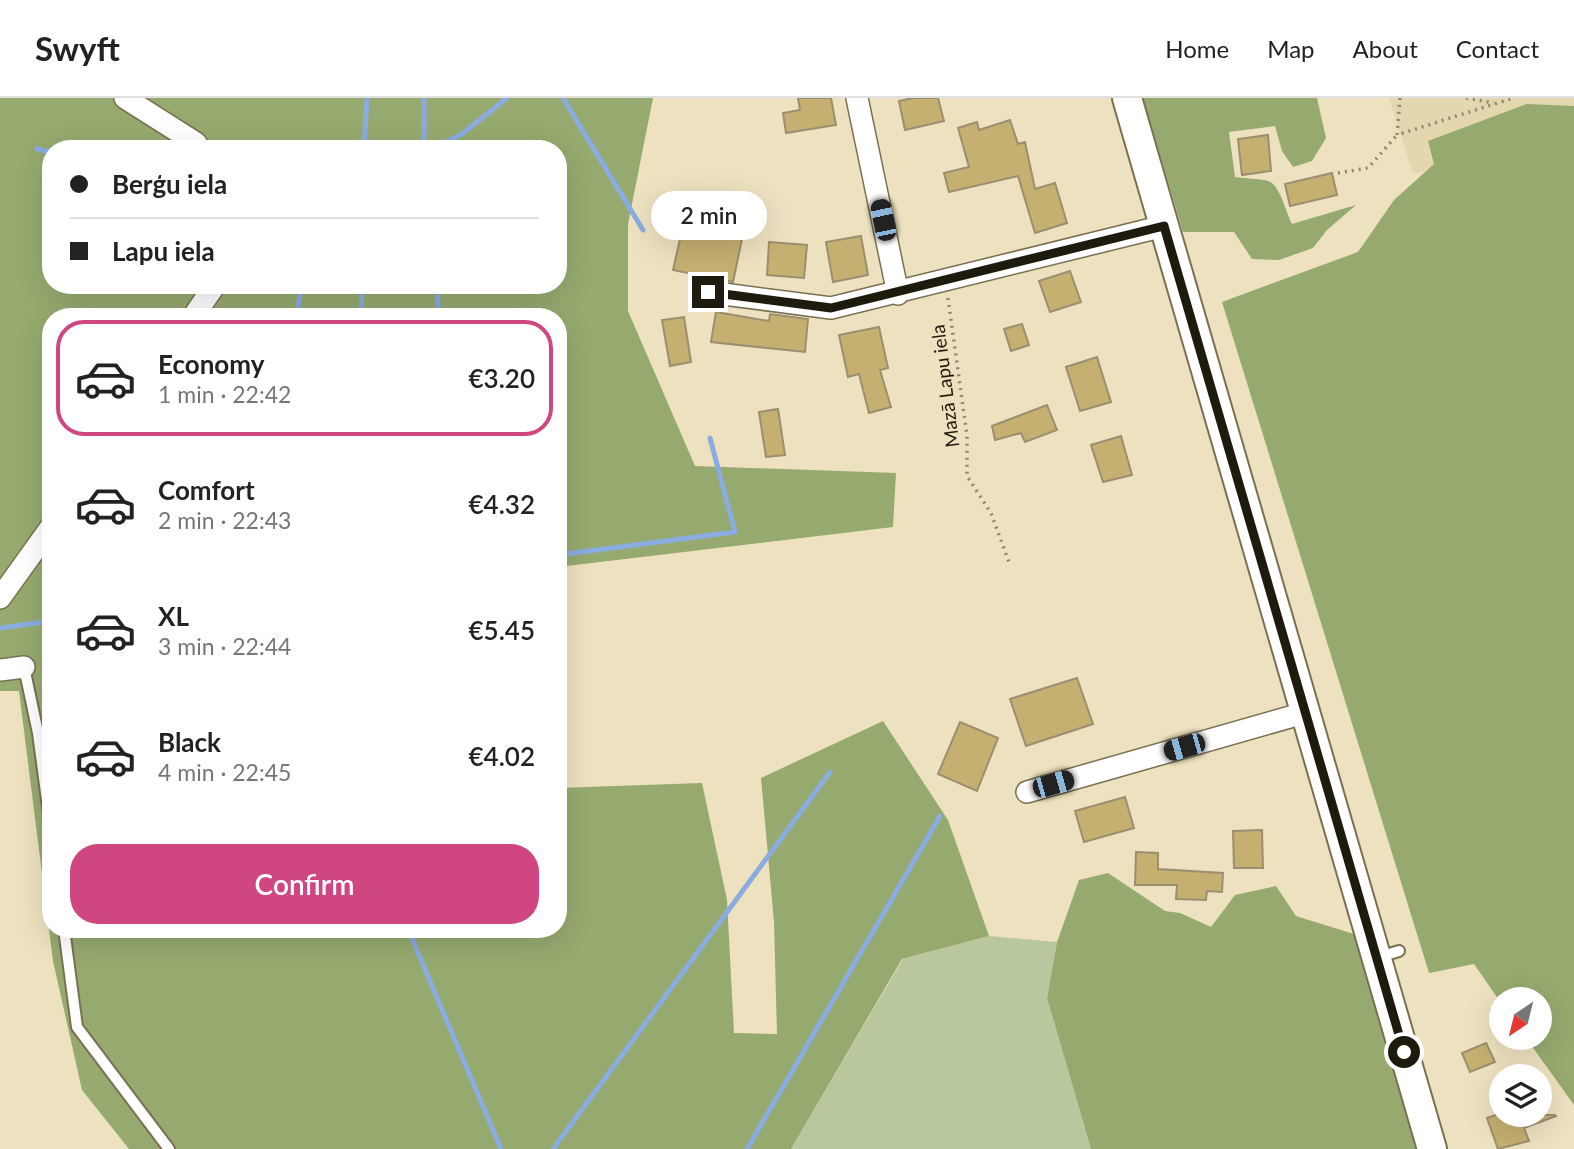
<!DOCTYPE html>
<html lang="en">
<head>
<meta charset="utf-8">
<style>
  body { margin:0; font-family:Lato,sans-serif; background:#f2f2f2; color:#222; height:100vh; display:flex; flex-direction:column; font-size:26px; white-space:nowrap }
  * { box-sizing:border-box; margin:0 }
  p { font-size:23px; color:#767676 }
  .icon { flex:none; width:38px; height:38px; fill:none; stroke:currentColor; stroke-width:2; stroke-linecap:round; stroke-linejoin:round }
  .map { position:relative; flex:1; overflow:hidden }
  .sheet { position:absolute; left:42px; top:210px; width:525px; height:630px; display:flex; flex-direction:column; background:#fff; border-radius:28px; box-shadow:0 7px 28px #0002 }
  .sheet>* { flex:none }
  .top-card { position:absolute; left:42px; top:42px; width:525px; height:154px; border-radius:28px; box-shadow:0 7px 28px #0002; display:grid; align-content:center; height:154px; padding:0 28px; background:#fff }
  .needle { width:46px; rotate:215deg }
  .fabs { position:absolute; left:1489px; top:889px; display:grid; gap:14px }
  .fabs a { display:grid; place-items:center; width:63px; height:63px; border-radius:50%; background:#fff; box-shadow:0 7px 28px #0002; font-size:35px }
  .end { position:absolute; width:32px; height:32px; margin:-16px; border:9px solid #1e1a0d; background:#fff; box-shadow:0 0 0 4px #fff }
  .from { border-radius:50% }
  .bubble { position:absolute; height:49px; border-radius:24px; background:#fff; box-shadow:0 7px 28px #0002; font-size:23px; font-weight:600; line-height:49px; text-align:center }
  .car { position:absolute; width:21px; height:42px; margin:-21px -10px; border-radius:9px; box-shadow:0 0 5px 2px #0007; background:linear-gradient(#222 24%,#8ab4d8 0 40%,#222 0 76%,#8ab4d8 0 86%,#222 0) }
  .top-card b { display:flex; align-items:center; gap:24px; height:66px; font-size:26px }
  .top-card b+b { border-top:2px solid #e0e0e0 }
  .top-card i { width:18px; height:18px; background:#222 }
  ul { padding:12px 0 0; list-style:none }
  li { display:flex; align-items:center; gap:21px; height:116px; margin:0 14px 10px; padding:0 14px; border:4px solid transparent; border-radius:28px }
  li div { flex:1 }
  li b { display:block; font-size:26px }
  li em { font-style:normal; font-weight:600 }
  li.current { border-color:#cf4680 }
  li>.icon { width:63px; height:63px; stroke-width:1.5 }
  .action { display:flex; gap:14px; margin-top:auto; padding:14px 28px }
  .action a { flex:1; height:80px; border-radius:28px; background:#cf4680; color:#fff; font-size:28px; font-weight:600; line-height:80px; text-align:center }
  header { display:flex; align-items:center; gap:42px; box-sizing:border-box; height:98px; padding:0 35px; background:#fff; border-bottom:2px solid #e0e0e0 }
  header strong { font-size:33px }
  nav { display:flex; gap:38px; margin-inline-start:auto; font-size:24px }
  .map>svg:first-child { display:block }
  .built { fill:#e4d6ae }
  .green { fill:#b8c79e }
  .forest { fill:#96aa6f; fill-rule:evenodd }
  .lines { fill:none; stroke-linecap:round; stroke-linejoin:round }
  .stream { stroke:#8aace0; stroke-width:5 }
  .building { fill:#c5af71; stroke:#9a8f6f; stroke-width:2 }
  .lane-casing { stroke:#7a7051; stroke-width:14 }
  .street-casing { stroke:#7a7051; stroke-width:24 }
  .secondary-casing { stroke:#7a7051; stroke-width:32 }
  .path { stroke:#90876f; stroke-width:3.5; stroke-dasharray:2 5; stroke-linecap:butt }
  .lane { stroke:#fff; stroke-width:10 }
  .street { stroke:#fff; stroke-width:21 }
  .secondary { stroke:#fff; stroke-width:28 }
  .route { stroke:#1e1a0d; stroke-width:9 }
  .labels { text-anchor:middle; stroke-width:5; stroke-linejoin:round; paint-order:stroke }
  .street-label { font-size:19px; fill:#1e1a0d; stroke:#ede1bf }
</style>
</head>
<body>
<header>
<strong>Swyft</strong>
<nav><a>Home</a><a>Map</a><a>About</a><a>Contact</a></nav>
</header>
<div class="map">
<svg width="1574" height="1051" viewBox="0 0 1574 1051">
  <rect width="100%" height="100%" fill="#ede1bf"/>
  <!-- built -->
  <path class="built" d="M1389,0H1574V29L1413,76Z"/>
  <!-- green -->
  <path class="green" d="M989,838L1057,844L1047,900L1091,1051H791L903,861Z"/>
  <!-- forest -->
  <path class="forest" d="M0,0H653L628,126V213L695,368L896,375L893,429L558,469V219H51V831H558V690L702,685L727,802L734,935L777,936L774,824L761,680L883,623L948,722L989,838L902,861L791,1051H129L82,992L53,863L19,593H0ZM51,51H558V187H51Z
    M1143,0H1317L1326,40L1312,63L1293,69L1282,53L1275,28L1229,34L1235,79C1245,81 1258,80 1268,83C1280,86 1286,115 1292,126L1356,107L1327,132L1313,150L1279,162L1252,161L1234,134H1183Z
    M1527,6L1574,8V1007L1526,940H1540V901H1502L1501,905L1474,866L1429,875L1222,204L1358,154L1394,102L1434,66L1428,43Z
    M1108,775L1165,813L1180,815L1211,829L1235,797L1276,788L1296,818L1357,837L1420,1051H1091L1047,900L1057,844L1079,782Z"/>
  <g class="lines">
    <!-- stream -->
    <path class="stream" d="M424,0V51
      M563,0L643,132
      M37,51L51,54
      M364,51L367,0
      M431,51L462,36L507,0
      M437,187L439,219
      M296,219L302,187
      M361,219L362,187
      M558,457L735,434L710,340
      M0,530L51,523
      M408,831L501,1051
      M553,1051L830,674
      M747,1051L940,718"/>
  </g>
  <!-- building -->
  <path class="building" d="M798,0H831L836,27L786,35L783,15L800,12Z
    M913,0H938L944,23L905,32L899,3Z
    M1010,22L1018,46L1025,44L1035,91L1055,85L1067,125L1035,135L1018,78L949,94L944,75L969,69L958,30L977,24L979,32Z
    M1268,37L1271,73L1242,77L1238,41Z
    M1332,75L1337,97L1290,108L1285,86Z
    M683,128L742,141L733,184L673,172Z
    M861,138L868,177L833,184L826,144Z
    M769,144L807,147L804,180L767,177Z
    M1070,173L1081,204L1050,214L1039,183Z
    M716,214L769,223L770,216L808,221L805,254L711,244Z
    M684,219L691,264L670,268L662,222Z
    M1022,226L1029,247L1011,253L1004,231Z
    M879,229L888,270L880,272L891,309L869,315L859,276L848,279L839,237Z
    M1097,259L1111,304L1080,313L1066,269Z
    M1047,307L1057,332L1025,344L1021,335L995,342L992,328Z
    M778,311L785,357L766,359L759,314Z
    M1121,338L1132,377L1103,384L1091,347Z
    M1077,580L1093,626L1026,648L1010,601Z
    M960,624L998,640L977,693L938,676Z
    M1125,699L1134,730L1084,744L1075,713Z
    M1262,732L1263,770H1234L1233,733Z
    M1136,754L1158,755V771L1223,775L1222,794L1207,793L1206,802L1176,801L1177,787H1135Z
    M1486,945L1495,964L1470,974L1462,955Z
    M1496,1017H1555L1556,1018L1524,1030L1529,1043L1498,1051L1487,1020Z"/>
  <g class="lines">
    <!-- lane casing -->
    <g class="lane-casing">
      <path id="lane" d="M24,569L38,635L51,732
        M64,831L77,929L169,1051
        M1379,859L1399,853"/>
    </g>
    <!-- street casing -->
    <g class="street-casing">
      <path id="street" d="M125,0L196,45L198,51
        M857,0L898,196
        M708,194L831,210L1164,128
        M193,219L215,187
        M0,500L51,429
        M0,572L24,569
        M1027,694L1304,615"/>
    </g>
    <!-- secondary casing -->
    <g class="secondary-casing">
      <path id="secondary" d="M1127,0L1432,1051"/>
    </g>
    <!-- path -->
    <path class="path" d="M1400,0L1397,37L1513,0
      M1466,0L1494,5
      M1338,75L1368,70L1397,37
      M948,200L967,338V378L991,415L1009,464"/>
    <!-- lane -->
    <use href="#lane" class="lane"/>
    <!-- street -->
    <use href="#street" class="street"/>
    <!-- secondary -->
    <use href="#secondary" class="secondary"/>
  </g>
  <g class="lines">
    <!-- route -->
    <path class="route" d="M708,194L831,210L1164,128L1404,954"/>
  </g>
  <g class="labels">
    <!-- street labels -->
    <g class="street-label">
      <text transform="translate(945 288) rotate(-97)" y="7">Mazā Lapu iela</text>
    </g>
  </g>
</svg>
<div class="fabs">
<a><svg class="needle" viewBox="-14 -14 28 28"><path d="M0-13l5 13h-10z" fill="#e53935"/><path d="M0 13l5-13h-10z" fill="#767676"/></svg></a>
<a><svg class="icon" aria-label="layers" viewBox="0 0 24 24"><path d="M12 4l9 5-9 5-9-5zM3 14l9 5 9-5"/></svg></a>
</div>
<i class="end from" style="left:1404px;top:954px"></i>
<i class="end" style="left:708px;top:194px"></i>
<div class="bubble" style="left:651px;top:93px;width:116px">2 min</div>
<i class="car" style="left:883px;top:122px;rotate:348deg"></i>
<i class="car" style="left:1184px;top:649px;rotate:254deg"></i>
<i class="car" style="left:1053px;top:686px;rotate:74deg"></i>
<div class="top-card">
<b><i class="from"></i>Berģu iela</b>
<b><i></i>Lapu iela</b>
</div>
<section class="sheet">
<ul>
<li class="current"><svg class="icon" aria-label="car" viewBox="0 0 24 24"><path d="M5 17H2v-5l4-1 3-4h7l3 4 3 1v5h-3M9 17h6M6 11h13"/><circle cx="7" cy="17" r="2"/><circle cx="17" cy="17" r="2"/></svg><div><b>Economy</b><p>1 min · 22:42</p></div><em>€3.20</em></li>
<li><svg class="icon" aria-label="car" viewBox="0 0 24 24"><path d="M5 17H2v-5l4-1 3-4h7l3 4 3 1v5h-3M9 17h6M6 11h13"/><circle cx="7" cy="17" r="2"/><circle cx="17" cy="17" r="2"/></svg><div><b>Comfort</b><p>2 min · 22:43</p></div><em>€4.32</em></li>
<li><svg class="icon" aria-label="car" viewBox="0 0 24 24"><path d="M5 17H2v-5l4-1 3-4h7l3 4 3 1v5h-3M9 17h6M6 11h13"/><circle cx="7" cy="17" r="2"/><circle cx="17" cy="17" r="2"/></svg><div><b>XL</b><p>3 min · 22:44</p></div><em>€5.45</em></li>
<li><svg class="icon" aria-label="car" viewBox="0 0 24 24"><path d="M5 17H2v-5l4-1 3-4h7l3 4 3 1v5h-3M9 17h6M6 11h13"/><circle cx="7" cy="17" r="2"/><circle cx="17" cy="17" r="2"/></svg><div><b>Black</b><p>4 min · 22:45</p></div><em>€4.02</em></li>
</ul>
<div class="action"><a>Confirm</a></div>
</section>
</div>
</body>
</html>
